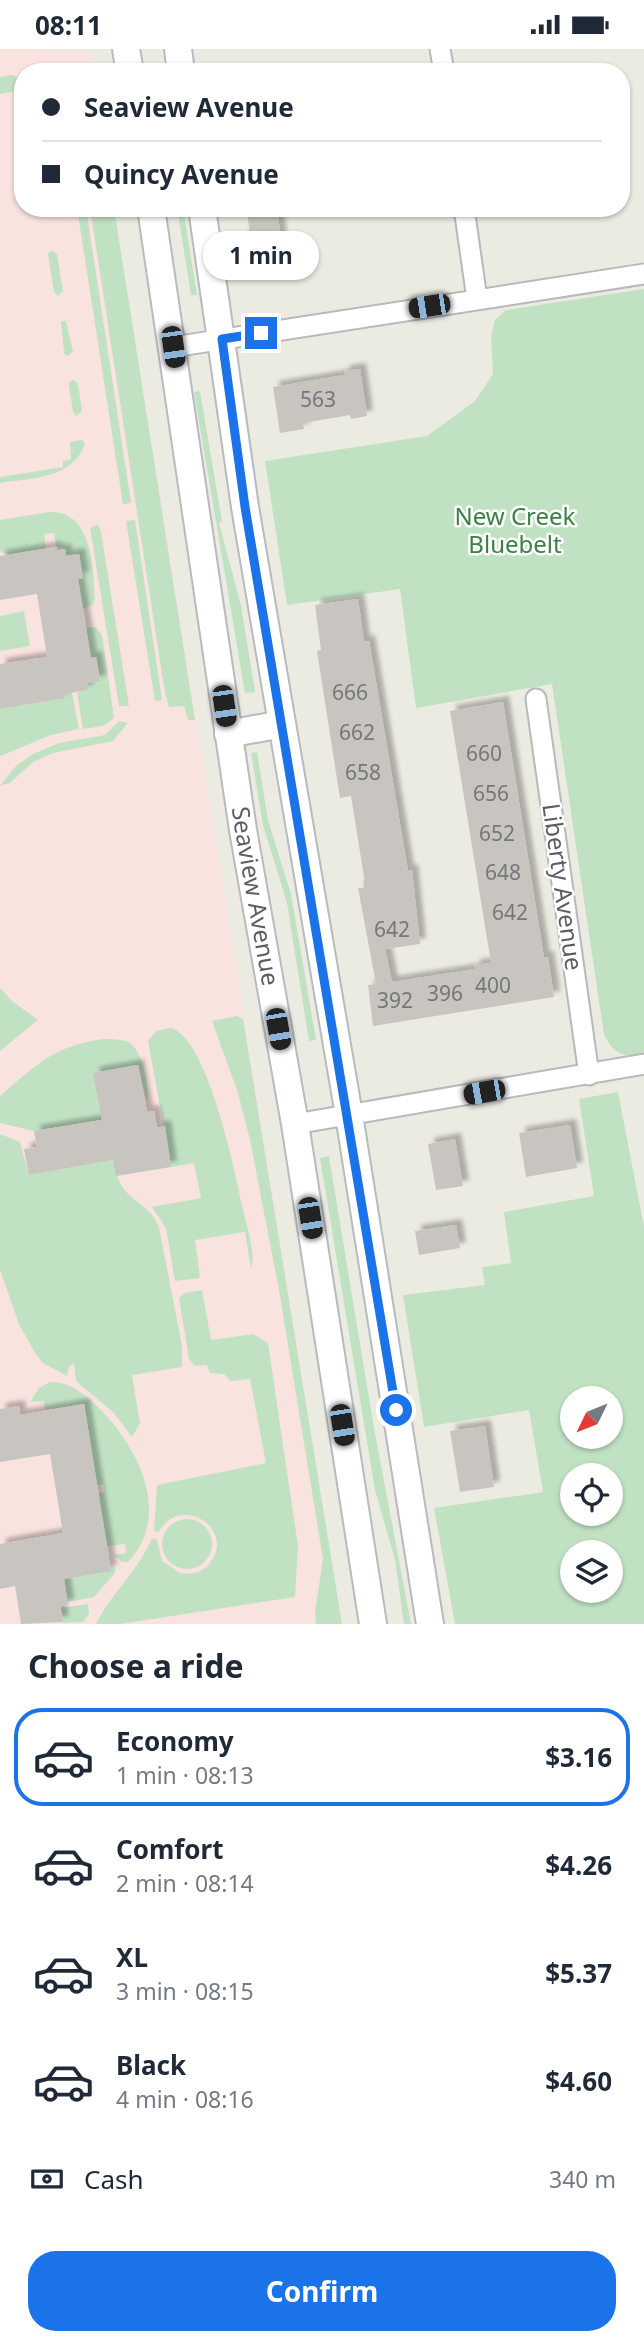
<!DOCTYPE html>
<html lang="en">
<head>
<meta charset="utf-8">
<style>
  body { margin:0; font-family:"Noto Sans",sans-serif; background:#f2f2f3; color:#1f2937; height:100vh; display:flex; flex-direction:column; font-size:26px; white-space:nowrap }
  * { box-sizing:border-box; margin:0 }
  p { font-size:23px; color:#747a83 }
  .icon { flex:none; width:38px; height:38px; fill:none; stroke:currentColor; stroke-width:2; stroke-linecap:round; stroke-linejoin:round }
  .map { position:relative; height:1575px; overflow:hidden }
  .sheet { display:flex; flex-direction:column; background:#fff; flex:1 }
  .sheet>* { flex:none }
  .guide { position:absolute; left:14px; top:14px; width:616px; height:154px; border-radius:28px; box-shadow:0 2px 5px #0004; display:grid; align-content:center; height:154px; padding:0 28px; background:#fff }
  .needle { width:46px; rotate:227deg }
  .fabs { position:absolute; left:560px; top:1337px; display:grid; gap:14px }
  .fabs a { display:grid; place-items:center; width:63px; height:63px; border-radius:50%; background:#fff; box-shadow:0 2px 5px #0004; font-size:35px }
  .end { position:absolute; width:32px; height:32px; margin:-16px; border:9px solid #1a73e8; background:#fff; box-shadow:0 0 0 4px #fff }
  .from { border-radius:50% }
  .bubble { position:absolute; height:49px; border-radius:24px; background:#fff; box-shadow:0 2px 5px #0004; font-size:23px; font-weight:700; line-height:49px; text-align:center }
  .car { position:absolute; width:21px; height:42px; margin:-21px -10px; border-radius:9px; box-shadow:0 0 5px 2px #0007; background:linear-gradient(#222 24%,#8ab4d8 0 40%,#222 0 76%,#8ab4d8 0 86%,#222 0) }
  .guide b { display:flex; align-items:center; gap:24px; height:66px; font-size:26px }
  .guide b+b { border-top:2px solid #e0e1e3 }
  .guide i { width:18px; height:18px; background:#1f2937 }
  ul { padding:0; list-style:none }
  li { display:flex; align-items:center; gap:21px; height:98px; margin:0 14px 10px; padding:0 14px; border:4px solid transparent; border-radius:28px }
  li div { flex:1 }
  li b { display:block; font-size:26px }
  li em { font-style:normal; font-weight:700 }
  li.current { border-color:#1a73e8 }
  li>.icon { width:63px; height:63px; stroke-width:1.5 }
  h2 { padding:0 28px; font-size:32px; line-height:84px }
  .pay { display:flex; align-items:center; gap:18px; height:77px; padding:0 28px; font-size:26px }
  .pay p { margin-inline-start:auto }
  .button { display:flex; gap:14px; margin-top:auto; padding:14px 28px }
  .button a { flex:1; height:80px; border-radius:28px; background:#1a73e8; color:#fff; font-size:28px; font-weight:700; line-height:80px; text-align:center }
  .status { display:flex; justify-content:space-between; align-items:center; height:49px; padding:0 35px; background:#fff; direction:ltr }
  .status svg { height:19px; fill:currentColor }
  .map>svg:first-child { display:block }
  .medical { fill:#f9e3df }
  .green { fill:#c0e2c3; fill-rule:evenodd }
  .building { fill:#c8c5c0; filter:url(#shadow) }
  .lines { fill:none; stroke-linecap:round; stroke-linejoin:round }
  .street-casing { stroke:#b8b9be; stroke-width:23 }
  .secondary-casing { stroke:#b8bac0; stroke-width:30 }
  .street { stroke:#fff; stroke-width:19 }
  .secondary { stroke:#fff; stroke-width:26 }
  .route { stroke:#1a73e8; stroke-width:9 }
  .labels { text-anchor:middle; stroke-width:5; stroke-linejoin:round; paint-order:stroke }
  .number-label { font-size:21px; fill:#76777a }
  .park-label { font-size:24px; fill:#3a8143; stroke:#fff }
  .street-label { font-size:24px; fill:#5b5d62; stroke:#fff }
</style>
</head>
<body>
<div class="status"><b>08:11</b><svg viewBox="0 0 49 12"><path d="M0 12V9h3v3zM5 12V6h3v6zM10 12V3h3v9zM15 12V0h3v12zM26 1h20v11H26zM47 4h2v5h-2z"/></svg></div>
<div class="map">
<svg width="644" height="1575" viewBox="0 0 644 1575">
  <defs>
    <filter id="shadow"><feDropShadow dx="6" dy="-6" stdDeviation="2" flood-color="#0004"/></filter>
  </defs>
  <rect width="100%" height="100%" fill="#ecebe2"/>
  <!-- medical -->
  <path class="medical" d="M0,0H89L93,23H23V159H114L342,1575H0Z"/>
  <!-- green -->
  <path class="green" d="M12,26L23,30V45L22,41L0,45V28Z
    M77,159H86L131,454L123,455Z
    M90,159H114L195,671H188L184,657L169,658L165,644Z
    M177,159H183L197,246H191Z
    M52,201L57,205L63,243L58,247L54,243L48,205Z
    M644,240V1005C623,1009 614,1005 604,986L552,635L416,659L400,540L287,556L265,412L427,387L475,352L493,325L491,287L495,271L506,261Z
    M66,272L73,303L67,307L64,304L61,272Z
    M74,331L78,335L82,362L76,367L73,363L69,337V333Z
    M200,342L222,472L219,474L241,556L255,643L245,644L194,343Z
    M82,391L85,395C72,430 32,429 0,434V428L63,418V412L71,410L70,393Z
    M50,463C93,462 93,519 95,550L93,556L79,561L70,531L83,529L79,505L66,507L65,501L56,497L54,484L44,485L47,504L40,500L24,503V507L9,510L8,506L0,502V471Z
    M135,471L162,651L155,652L126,472Z
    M98,475L101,483L129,657H119L90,479Z
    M24,562L30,597L0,602V567Z
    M96,578L102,586L114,669L103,677L83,680L77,643L88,641L87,634L100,632L96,609L83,611L82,579Z
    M72,644L79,680L51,686L0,707V660L64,649V645Z
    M119,672L128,674L113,692L53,704L33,713L10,734L0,737L16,717L31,706L59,694L105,686Z
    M257,703L268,771L291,845L316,991L309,992L287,854L263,776L251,704Z
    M0,939L12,952L38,971L0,1002Z
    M237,967L243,970L342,1575H316L315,1563L323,1510L279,1241L250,1091L238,1044L212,972Z
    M171,979C207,988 235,1122 242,1156C245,1170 257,1208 251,1219L245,1183L195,1191L200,1229L175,1232L166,1179L152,1158L201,1149L194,1114L171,1118L148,992L156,982Z
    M103,990C111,990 123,990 130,994C143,1003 150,1040 147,1053L138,1016L94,1024L100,1059L107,1070L34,1082L0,1074V1047C36,1016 54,997 103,990Z
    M618,1043L644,1178V1575H455L434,1459L543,1443L529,1361L424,1378L403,1246L485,1236L482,1218L511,1214L504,1163L594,1147L579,1050ZM572,1349H611V1388H572ZM572,1426H611V1465H572ZM572,1503H611V1542H572Z
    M0,1085L20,1093L29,1126L113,1111C121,1157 145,1146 159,1178L182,1297V1318L132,1326L140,1374L132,1388L114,1364L76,1332L74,1315L69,1317L67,1327L43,1314L35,1304L19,1275L0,1221Z
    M329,1107L374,1379L411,1575H404L395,1511L375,1441L320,1109Z
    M202,1241L211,1291L253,1285L268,1294L298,1497L295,1548L120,1575H96C111,1544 139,1521 152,1489L157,1490L162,1512L180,1524C191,1526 202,1524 209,1515C238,1481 180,1443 159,1483L154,1482L157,1436L266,1414L250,1330L231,1332L224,1325L210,1324L207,1316L195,1317L189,1310L179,1249L184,1244Z
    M50,1333C68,1332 85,1345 97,1357C136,1395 174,1464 128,1513H122L114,1506L126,1504L125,1495L107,1497L98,1444L104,1443V1436H97L84,1355L45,1361L44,1352L30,1353L39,1339Z
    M162 1495a25 25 0 1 1 50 0a25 25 0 1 1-50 0Z
    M110,1515L115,1518V1524L94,1548L67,1553L63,1526Z
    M88,1555L89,1565L83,1573L63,1574L61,1559Z"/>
  <!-- building -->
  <path class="building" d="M246,159H277L282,199L247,204L244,184L250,183Z
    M360,320L367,367L351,370L350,366L303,374L304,380L280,384L273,338L344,326V322Z
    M56,498L57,502L65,500L66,507L79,505L83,529L78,530L91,609L96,608L100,632L87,634L88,641L64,645L65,649L0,660V615L47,608L37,545L0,551V507Z
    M358,550L364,593L369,592L408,822L412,821L420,895L385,900L392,933L475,920L474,916L491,914L450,662L503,653L544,909L548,908L554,948L373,977L368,936L376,935L358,839H364V828L351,747L340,749L317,602L321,601L315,556Z
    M138,1016L147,1063L154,1062L157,1079L165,1077L171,1118L116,1127L113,1111L29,1126L24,1100L37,1098L34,1082L102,1071L93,1024Z
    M570,1076L577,1119L526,1128L519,1084Z
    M455,1090L463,1137L436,1141L428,1095Z
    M456,1176L460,1199L419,1206L415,1182Z
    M84,1355L111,1522L64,1530L68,1556L60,1557L63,1573L21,1575L15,1537L0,1540V1495L63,1484L50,1405L0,1413V1360L19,1357L20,1366Z
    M485,1377L494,1438L460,1443L450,1382Z"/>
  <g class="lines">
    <!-- street casing -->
    <g class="street-casing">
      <path id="street" d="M440,0L444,23
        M464,159L477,250
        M173,298L644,225
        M536,650L589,1026
        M295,1075L644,1015"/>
    </g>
    <!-- secondary casing -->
    <g class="secondary-casing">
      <g id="secondary">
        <path d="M126,0L130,23"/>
        <path d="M178,0L181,23"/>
        <path id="s1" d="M151,159L243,781L295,1075L373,1575"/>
        <path d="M202,159L245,458L349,1066L430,1575"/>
        <path d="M228,685L282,675"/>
      </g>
    </g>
    <!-- street -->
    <use href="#street" class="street"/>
    <!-- secondary -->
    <use href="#secondary" class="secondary"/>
  </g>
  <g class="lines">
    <!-- route -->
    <path class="route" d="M261,284L222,290L245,458L396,1361"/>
  </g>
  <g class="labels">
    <!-- number labels -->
    <g class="number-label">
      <text x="318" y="358">563</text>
      <text x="350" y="651">666</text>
      <text x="357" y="691">662</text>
      <text x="484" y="712">660</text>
      <text x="363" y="731">658</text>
      <text x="491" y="752">656</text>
      <text x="497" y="792">652</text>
      <text x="503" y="831">648</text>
      <text x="510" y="871">642</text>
      <text x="392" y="888">642</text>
      <text x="493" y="944">400</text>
      <text x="445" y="952">396</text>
      <text x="395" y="959">392</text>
    </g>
    <!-- park labels -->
    <g class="park-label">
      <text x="515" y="476">New Creek<tspan x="515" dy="28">Bluebelt</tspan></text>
    </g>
    <!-- street labels -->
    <g class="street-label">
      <text transform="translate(562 838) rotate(82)" y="8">Liberty Avenue</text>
      <text dy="8" stroke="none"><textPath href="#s1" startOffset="696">Seaview Avenue</textPath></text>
    </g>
  </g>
</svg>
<div class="fabs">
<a><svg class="needle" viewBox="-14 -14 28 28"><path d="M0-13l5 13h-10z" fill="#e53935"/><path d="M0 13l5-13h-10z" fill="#747a83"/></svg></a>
<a><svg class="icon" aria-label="locate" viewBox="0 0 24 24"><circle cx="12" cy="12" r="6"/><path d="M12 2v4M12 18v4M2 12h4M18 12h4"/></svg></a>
<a><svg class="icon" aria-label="layers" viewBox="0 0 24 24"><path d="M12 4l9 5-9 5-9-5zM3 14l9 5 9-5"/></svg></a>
</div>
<i class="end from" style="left:396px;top:1361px"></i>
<i class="end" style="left:261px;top:284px"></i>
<div class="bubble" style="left:203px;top:182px;width:116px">1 min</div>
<i class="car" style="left:429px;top:257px;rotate:261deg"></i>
<i class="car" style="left:173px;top:298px;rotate:172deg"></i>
<i class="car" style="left:224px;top:657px;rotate:172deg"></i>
<i class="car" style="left:278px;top:980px;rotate:170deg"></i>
<i class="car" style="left:484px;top:1043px;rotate:260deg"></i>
<i class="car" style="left:310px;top:1169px;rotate:171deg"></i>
<i class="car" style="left:342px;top:1376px;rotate:171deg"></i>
<div class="guide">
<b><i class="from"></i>Seaview Avenue</b>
<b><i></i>Quincy Avenue</b>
</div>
</div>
<section class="sheet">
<h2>Choose a ride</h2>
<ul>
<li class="current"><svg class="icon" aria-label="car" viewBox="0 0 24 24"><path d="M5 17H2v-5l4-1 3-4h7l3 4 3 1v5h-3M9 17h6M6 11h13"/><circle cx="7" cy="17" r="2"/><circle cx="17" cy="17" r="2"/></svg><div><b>Economy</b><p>1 min · 08:13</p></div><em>$3.16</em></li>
<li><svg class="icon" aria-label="car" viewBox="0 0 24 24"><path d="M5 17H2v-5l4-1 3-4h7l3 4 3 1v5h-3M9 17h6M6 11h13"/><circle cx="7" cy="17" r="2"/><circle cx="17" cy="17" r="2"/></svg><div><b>Comfort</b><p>2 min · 08:14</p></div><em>$4.26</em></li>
<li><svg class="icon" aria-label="car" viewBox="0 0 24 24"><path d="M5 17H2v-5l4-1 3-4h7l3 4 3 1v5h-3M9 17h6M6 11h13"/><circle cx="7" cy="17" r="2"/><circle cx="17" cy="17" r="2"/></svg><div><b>XL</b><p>3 min · 08:15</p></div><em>$5.37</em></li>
<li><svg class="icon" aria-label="car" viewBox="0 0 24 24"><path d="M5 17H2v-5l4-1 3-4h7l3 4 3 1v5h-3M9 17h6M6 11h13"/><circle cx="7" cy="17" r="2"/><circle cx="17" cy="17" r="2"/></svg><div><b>Black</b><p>4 min · 08:16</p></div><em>$4.60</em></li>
</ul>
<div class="pay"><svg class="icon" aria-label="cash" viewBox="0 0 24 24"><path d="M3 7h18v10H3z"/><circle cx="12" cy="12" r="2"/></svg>Cash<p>340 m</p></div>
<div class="button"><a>Confirm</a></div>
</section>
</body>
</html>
